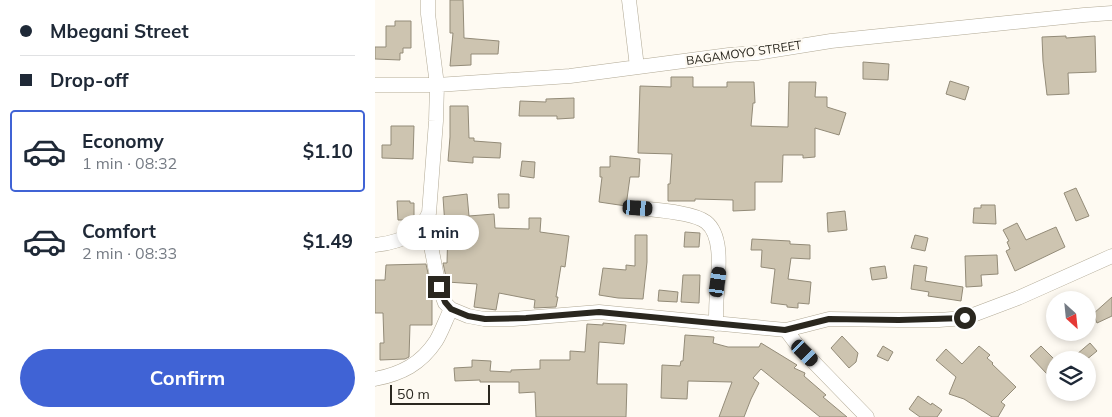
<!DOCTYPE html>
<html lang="en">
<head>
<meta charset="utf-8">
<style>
  body { margin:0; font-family:Mulish,sans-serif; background:#f6f6f7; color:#1f2937; height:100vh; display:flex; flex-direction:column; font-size:19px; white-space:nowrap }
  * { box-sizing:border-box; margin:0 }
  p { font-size:16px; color:#747a83 }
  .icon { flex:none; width:28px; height:28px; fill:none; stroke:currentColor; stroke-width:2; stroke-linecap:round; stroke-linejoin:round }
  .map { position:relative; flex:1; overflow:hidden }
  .sheet { display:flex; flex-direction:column; background:#fff; width:375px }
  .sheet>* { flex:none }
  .hud { display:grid; align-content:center; height:110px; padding:0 20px; background:#fff }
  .needle { width:32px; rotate:153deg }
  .controls { position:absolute; left:671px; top:291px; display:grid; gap:10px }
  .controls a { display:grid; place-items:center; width:50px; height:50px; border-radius:50%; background:#fff; box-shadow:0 2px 8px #0003; font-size:25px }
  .scale { position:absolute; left:15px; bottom:12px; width:100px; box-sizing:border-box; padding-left:5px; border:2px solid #2a271f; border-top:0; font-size:14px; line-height:18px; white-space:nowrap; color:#2a271f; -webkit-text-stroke:4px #fefaf2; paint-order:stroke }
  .end { position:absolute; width:22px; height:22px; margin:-11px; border:6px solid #2a271f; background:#fff; box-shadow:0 0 0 2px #fff }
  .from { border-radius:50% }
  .bubble { position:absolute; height:35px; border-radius:18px; background:#fff; box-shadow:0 2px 8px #0003; font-size:16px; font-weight:700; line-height:35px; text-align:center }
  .car { position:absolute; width:15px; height:30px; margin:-15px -8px; border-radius:6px; box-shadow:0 0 4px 1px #0007; background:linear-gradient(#222 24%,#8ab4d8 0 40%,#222 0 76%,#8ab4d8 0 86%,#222 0) }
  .hud b { display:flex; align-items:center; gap:18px; height:48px; font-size:19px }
  .hud b+b { border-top:1px solid #e0e1e3 }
  .hud i { width:12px; height:12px; background:#1f2937 }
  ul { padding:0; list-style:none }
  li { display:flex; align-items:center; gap:15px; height:82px; margin:0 10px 8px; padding:0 10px; border:2px solid transparent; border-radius:5px }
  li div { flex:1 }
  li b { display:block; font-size:19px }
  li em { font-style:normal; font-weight:700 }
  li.on { border-color:#4063d5 }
  li>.icon { width:45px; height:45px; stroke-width:1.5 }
  .primary-button { display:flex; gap:10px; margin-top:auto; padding:10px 20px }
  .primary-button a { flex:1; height:58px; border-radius:30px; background:#4063d5; color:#fff; font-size:20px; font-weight:700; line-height:58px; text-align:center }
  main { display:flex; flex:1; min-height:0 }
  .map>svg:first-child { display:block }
  .building { fill:#cdc4b0; stroke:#938b78 }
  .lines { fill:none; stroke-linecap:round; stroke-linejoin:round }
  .minor-casing { stroke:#b1a995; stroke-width:15 }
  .minor { stroke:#fff; stroke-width:14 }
  .route { stroke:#2a271f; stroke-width:6 }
  .labels { text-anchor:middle; stroke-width:4.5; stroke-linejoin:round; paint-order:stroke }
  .street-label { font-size:12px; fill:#2a271f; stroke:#fefaf2 }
</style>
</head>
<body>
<main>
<section class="sheet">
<div class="hud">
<b><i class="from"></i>Mbegani Street</b>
<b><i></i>Drop-off</b>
</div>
<ul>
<li class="on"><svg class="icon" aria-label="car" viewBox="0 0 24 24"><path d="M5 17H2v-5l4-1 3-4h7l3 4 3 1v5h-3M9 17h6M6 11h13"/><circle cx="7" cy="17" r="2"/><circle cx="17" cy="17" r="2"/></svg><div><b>Economy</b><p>1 min · 08:32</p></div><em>$1.10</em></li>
<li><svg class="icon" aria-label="car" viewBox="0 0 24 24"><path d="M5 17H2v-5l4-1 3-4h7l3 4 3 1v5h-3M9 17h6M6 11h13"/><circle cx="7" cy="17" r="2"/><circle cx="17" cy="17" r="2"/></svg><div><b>Comfort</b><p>2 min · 08:33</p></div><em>$1.49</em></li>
</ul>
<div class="primary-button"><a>Confirm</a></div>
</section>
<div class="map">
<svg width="737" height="417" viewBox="0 0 737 417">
  <rect width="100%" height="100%" fill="#fefaf2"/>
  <!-- building -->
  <path class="building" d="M75,0H88L89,38L124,41L123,54H96V65L75,66L78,33H75Z
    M20,21H36V48H28V53H25V60L0,59V47H11V26H20Z
    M691,36V38L720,36L721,72L693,73L694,94L672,95L668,61L667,37Z
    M488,62L514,64L513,80L488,79Z
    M296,77H318V87H352V82H379L380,103H378L376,126L413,127L414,82H441L440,97H452V107L471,113L464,135L440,128V157L428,158V155H408L407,182H380V210L358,211V200L320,199V201H293V184H295L297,154L263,153L265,86L296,87Z
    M575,81L594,87L590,100L571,94Z
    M199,98V118L182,119V116H144L145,101L171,102V99Z
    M75,106H93L94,138H99V141L126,143L125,158L98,157V163L73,161L75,137Z
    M16,126H39L38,159L7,158V145H16Z
    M235,156L265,159L264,177H255L251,206L224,202L227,177H225V167H235Z
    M147,161L160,162L159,178L145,176Z
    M701,188L714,216L701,221L689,193Z
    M92,194L94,216L119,214L120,228L154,229V218H166L165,232L194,236L190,267L186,266L181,297H183L181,307L159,308L160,300L124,293L121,310L99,307L102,284L72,282L68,263H72L73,226H70L68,197Z
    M123,194H134V208H124Z
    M22,201H35V203H39V216L33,217V220H23Z
    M606,205H620L621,224L598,223L599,208H606Z
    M470,211L472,230L453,232L452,213Z
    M642,223L651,240L681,227L690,247L640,271L631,251L635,249L632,242L634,241L628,230Z
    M310,232L325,233L324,247H309Z
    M260,235H272V262L268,299L243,298L224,295L228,268L251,270V265L260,266Z
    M540,235L553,238L550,251L536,248Z
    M377,239L415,241V244L435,245V259L416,258L413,279L436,282L434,304L423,303V308L412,307V305L396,303L400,269L386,267L387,250H376Z
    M622,255L623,274L606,275L607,286L591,287L590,256Z
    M51,264L57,292V325H35L34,357L30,359L5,360V343H9L8,313H0V280H10L11,265Z
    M539,265L552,267L550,281L588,287L586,301L553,296L554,292L536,289Z
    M510,266L512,278L497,280L495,268Z
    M308,275H325L324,303L306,302Z
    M284,290L303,292L302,302L283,301Z
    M737,297V316L722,323L718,314Z
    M228,323L251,325L249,344L224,342L222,384H252L251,417H161L160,392L144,393V382H105V380L80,381L79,368L97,367V360L116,361L115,371L136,372V370L165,369V360H195V351L210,352L212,324L228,325Z
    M310,335L339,337L338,343L353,347H384L386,343L422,365L419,368L430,373L429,376L451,395L448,397L472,417H445L386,369L378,378L384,383L376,399L369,417H344L357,382L313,381L312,399L286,398L287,365L305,366L306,361H308Z
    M467,336L483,353L481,362L474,368L456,348Z
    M715,343L722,351L711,360H695Z
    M508,346L518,352L513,361L502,356Z
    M604,346L615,355L612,358L618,363L617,364L641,387L626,402L630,405L623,417H617L589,399L574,394L581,377L561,360L571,349L587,364Z
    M666,346L680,360V366L672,374L655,356Z
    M543,396L556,405L557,403L567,410L562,417H545L534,409Z"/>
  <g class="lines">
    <!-- minor casing -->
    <g class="minor-casing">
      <path id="minor" d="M254,0L262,67
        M0,85H62L195,76L354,55L382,53L456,41L709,15L737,13
        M263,208C280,210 318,212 331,222C349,236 343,274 342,293C341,303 341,313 341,324
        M49,222L54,236L64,287L70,303L76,309L93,316L109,319H138L224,312L411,330L423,346L492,417
        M0,245C14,244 31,239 42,230C48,225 51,219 54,213L61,121L62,85L53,14V0
        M411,330L454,319L524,320H564L590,318L643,298L737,256
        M0,379C26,374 46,364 61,341C67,331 71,319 76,309"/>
    </g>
    <!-- minor -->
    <use href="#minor" class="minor"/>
  </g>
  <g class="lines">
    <!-- route -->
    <path class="route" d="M64,287L70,302L76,309L93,316L110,319L151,318L224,312L410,330L454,319L524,320L590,318"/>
  </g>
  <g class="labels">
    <!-- street labels -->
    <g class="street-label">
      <text transform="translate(369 53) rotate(-8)" y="4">BAGAMOYO STREET</text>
    </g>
  </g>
</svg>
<div class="controls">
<a><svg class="needle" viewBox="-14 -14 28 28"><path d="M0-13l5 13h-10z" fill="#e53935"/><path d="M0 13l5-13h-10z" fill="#747a83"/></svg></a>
<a><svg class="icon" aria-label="layers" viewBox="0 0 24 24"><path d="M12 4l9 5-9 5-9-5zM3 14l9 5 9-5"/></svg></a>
</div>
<div class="scale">50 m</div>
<i class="end from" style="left:590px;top:318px"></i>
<i class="end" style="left:64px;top:287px"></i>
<div class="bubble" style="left:22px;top:215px;width:82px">1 min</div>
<i class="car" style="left:263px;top:208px;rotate:94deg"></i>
<i class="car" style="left:343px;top:282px;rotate:8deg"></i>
<i class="car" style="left:430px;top:353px;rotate:135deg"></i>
</div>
</main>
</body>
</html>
